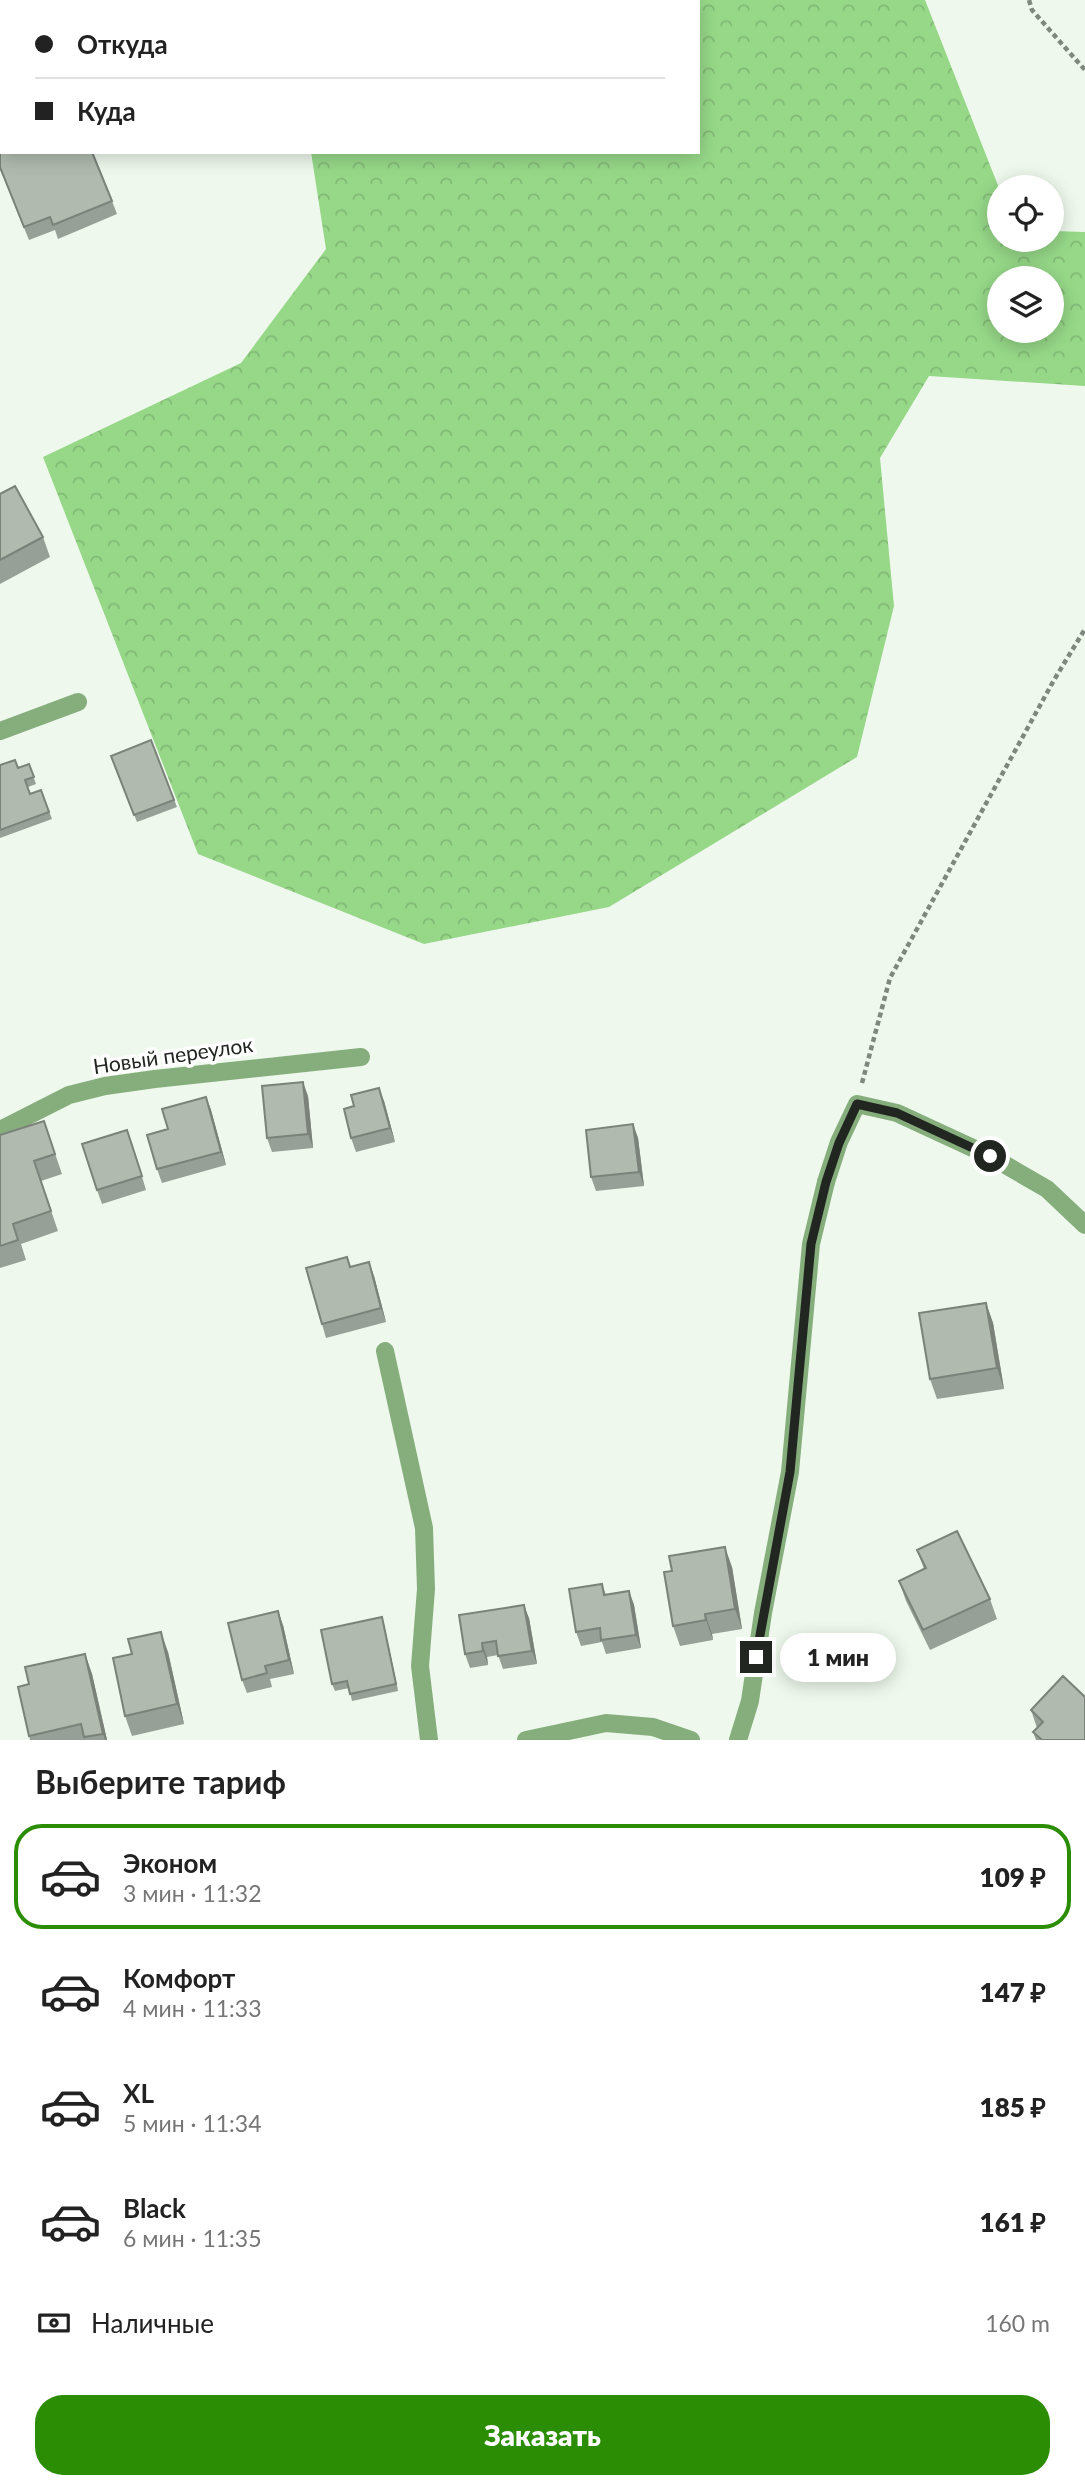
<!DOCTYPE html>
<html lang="ru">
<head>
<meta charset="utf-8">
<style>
  body { margin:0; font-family:Lato,sans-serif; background:#f2f2f2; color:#222; height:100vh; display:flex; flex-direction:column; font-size:26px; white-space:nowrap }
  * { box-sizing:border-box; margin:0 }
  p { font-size:23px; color:#767676 }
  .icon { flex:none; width:38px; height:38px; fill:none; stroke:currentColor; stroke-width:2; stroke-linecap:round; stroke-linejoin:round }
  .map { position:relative; height:1740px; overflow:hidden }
  .panel { display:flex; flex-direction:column; background:#fff; flex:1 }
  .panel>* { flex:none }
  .top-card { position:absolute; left:0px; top:0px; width:700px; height:154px; box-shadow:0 4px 18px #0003; display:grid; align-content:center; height:154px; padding:0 35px; background:#fff }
  .buttons { position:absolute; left:987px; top:175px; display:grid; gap:14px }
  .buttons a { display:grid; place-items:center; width:77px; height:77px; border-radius:50%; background:#fff; box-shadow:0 4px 18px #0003; font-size:35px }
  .end { position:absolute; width:32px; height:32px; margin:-16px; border:9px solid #222621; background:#fff; box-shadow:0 0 0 4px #fff }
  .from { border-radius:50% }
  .bubble { position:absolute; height:49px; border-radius:24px; background:#fff; box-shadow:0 4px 18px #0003; font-size:23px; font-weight:800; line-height:49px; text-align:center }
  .top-card b { display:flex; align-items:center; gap:24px; height:66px; font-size:26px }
  .top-card b+b { border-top:2px solid #e0e0e0 }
  .top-card i { width:18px; height:18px; background:#222 }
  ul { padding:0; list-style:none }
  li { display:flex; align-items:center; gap:21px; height:105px; margin:0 14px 10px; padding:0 21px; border:4px solid transparent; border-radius:28px }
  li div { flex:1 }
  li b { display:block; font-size:26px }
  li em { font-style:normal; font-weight:800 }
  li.current { border-color:#2b8d04 }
  li>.icon { width:63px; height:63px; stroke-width:1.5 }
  h2 { padding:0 35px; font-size:32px; line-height:84px }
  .pay { display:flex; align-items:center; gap:18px; height:77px; padding:0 35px; font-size:26px }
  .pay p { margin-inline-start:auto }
  .cta { display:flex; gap:14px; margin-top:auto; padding:14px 35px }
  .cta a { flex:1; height:80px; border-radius:28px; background:#2b8d04; color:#fff; font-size:28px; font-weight:800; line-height:80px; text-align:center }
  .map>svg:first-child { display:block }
  .forest { fill:url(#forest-crowns); fill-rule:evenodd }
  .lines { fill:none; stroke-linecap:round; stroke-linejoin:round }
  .path { stroke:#80877f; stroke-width:4.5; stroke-dasharray:5 3.5; stroke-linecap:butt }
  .service { stroke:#85ae7c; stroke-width:18 }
  .minor { stroke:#85ae7c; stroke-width:18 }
  .wall { fill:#97a096 }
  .shaded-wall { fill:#7b827a }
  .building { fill:#b0baae; stroke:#7b827a; stroke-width:2 }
  .route { stroke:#222621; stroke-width:9 }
  .labels { text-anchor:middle; stroke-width:7; stroke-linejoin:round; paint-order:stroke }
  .street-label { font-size:21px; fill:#222621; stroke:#fff }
</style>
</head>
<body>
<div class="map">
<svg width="1085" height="1740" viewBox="0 0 1085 1740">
  <defs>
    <pattern id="forest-crowns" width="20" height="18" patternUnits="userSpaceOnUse" patternTransform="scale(1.75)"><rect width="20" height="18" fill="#96d888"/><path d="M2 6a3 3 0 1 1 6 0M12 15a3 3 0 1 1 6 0" fill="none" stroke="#81b975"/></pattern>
  </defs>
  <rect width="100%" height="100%" fill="#eef8ec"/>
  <!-- forest -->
  <path class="forest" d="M211,0H925L999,188V240H1052V231L1085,232V386L929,376L880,458L894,606L857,757L609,907L424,944L198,854L43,457L241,363L326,249L311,152H698V2ZM999,278H1052V331H999Z"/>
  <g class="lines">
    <!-- path -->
    <path class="path" d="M1029,0L1032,10L1085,70
      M862,1083L890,978L1054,680L1085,629"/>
    <!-- service -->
    <path class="service" d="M826,1182L839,1142L857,1104L897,1113L990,1156L1047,1189L1085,1225
      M385,1351L424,1528L426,1589L420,1666L429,1740"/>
    <!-- minor -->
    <path class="minor" d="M0,731L78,702
      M0,1130L69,1095L105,1086L155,1079L361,1057
      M526,1740L606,1723L653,1727L691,1740
      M738,1740L750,1701L763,1613L790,1472L811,1244L826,1182"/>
  </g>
  <!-- wall -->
  <path class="wall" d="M0,144L112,201L117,214L58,239L55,230L29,240L0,169Z
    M0,494L43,537L50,557L0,584Z
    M151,740L177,807L137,822L111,756Z
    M29,764L36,784L28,787L30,794L41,790L52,819L0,838V765L18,768Z
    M308,1096L313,1148L272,1152L267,1138Z
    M206,1097L211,1110L226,1165L162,1183L157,1169L168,1129Z
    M384,1101L395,1142L356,1152L351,1138L354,1106Z
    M44,1121L62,1174L41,1181L58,1231L21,1244L26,1260L0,1268V1135Z
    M633,1124L638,1138L644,1186L596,1191L591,1177Z
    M132,1143L146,1190L102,1204L97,1190Z
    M347,1257L351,1267L374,1276L386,1322L326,1338L322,1324Z
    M986,1303L993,1323L1004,1389L937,1399L930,1379Z
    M917,1550L990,1599L997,1619L930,1650L906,1601L899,1581L924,1569Z
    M732,1567L742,1629L712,1634L713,1640L680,1646L673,1626L672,1571Z
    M602,1584L606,1595L629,1591L634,1605L641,1648L606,1654L602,1642L581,1646L576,1632Z
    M459,1615L529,1618L537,1664L503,1669L498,1655L487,1657L488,1665L470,1668L465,1654Z
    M384,1624L398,1691L352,1701L349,1688L335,1691L332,1684Z
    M283,1625L294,1674L270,1679L272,1687L247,1693L242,1680Z
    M168,1652L184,1724L132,1736L125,1716Z
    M85,1654L92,1674L107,1740H30L29,1736V1684Z
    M1031,1710L1085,1740H1036L1033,1732L1037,1728Z"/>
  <!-- shaded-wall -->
  <path class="shaded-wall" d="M303,1082L308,1096L313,1148L308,1134Z
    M379,1088L384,1101L395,1142L390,1128Z
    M206,1097L211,1110L226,1165L221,1152Z
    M633,1124L638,1138L644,1186L639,1172Z
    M369,1262L374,1276L386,1322L381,1308Z
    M986,1303L993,1323L1004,1389L997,1368Z
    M725,1547L732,1567L742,1629L735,1609Z
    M629,1591L634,1605L641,1648L636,1635Z
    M524,1605L529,1618L537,1664L532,1651Z
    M278,1611L283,1625L294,1674L289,1660Z
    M705,1614L712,1634L713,1640L706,1620Z
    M382,1617L384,1624L398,1691L396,1684Z
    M161,1632L168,1652L184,1724L177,1704Z
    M482,1643L487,1657L488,1665L483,1651Z
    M85,1654L92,1674L107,1740H105L103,1734Z"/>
  <!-- building -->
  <path class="building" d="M2,143V152H92L112,201L53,225L50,217L24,227L0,167V144Z
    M15,486L43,537L0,560V494Z
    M151,740L174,800L134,815L111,756Z
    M15,760L18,768L29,764L34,777L25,780L30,794L41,790L49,812L0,830V765Z
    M303,1082L308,1134L267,1138L262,1086Z
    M379,1088L390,1128L351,1138L344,1109L354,1106L351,1095Z
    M206,1097L221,1152L157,1169L147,1135L168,1129L162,1109Z
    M44,1121L55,1154L34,1161L51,1211L13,1224L18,1240L0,1246V1135Z
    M633,1124L639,1172L591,1177L586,1130Z
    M127,1130L142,1176L97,1190L82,1144Z
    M347,1257L350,1267L369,1262L381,1308L322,1324L306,1268Z
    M986,1303L997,1368L930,1379L919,1313Z
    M957,1531L990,1599L923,1630L899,1581L926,1568L917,1550Z
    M725,1547L735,1609L705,1614L706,1620L673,1626L664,1572L672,1571L669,1556Z
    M602,1584L604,1595L629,1591L636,1635L601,1640L600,1628L576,1632L569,1589Z
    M524,1605L532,1651L498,1656L496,1641L482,1643L483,1651L465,1654L459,1615Z
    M278,1611L289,1660L265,1666L267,1673L242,1680L228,1623Z
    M382,1617L396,1684L350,1694L347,1681L332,1684L321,1630Z
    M161,1632L177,1704L125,1716L113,1658L132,1654L128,1639Z
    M85,1654L103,1734L84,1737L81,1724L29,1736L18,1687L29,1684L25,1667Z
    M1063,1676L1085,1697V1740H1042L1033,1732L1043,1722L1031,1710Z"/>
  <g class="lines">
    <!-- route -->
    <path class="route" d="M756,1657L790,1472L811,1244L826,1182L839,1143L857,1104L897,1113L990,1156"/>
  </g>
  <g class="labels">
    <!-- street labels -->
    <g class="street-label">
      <text transform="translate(173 1056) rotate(-8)" y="7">Новый переулок</text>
    </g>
  </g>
</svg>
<div class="buttons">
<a><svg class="icon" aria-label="locate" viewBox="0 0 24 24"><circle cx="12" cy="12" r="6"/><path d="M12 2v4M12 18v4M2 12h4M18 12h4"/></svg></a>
<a><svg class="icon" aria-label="layers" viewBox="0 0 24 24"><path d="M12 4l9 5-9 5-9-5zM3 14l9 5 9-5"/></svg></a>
</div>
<i class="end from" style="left:990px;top:1156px"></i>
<i class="end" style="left:756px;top:1657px"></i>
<div class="bubble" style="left:780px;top:1633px;width:116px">1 мин</div>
<div class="top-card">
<b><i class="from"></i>Откуда</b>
<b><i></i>Куда</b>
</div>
</div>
<section class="panel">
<h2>Выберите тариф</h2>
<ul>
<li class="current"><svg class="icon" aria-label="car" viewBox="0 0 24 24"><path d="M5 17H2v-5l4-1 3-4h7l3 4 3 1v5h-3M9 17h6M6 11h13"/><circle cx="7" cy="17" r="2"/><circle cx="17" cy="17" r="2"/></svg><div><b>Эконом</b><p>3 мин · 11:32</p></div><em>109 ₽</em></li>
<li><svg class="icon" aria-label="car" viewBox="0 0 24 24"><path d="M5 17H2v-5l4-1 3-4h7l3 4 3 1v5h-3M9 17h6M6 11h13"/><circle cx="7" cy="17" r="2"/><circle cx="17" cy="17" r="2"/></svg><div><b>Комфорт</b><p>4 мин · 11:33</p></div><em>147 ₽</em></li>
<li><svg class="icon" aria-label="car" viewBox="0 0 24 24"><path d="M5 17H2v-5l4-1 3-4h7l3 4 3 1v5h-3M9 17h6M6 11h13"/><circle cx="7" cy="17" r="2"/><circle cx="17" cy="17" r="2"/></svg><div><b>XL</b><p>5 мин · 11:34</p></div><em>185 ₽</em></li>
<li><svg class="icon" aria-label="car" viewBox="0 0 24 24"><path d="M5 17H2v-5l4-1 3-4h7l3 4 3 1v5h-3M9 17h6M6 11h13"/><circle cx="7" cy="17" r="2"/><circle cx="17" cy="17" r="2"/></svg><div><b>Black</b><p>6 мин · 11:35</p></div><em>161 ₽</em></li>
</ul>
<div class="pay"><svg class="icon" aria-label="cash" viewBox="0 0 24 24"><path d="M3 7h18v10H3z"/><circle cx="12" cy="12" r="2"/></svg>Наличные<p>160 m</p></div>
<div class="cta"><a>Заказать</a></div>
</section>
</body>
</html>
